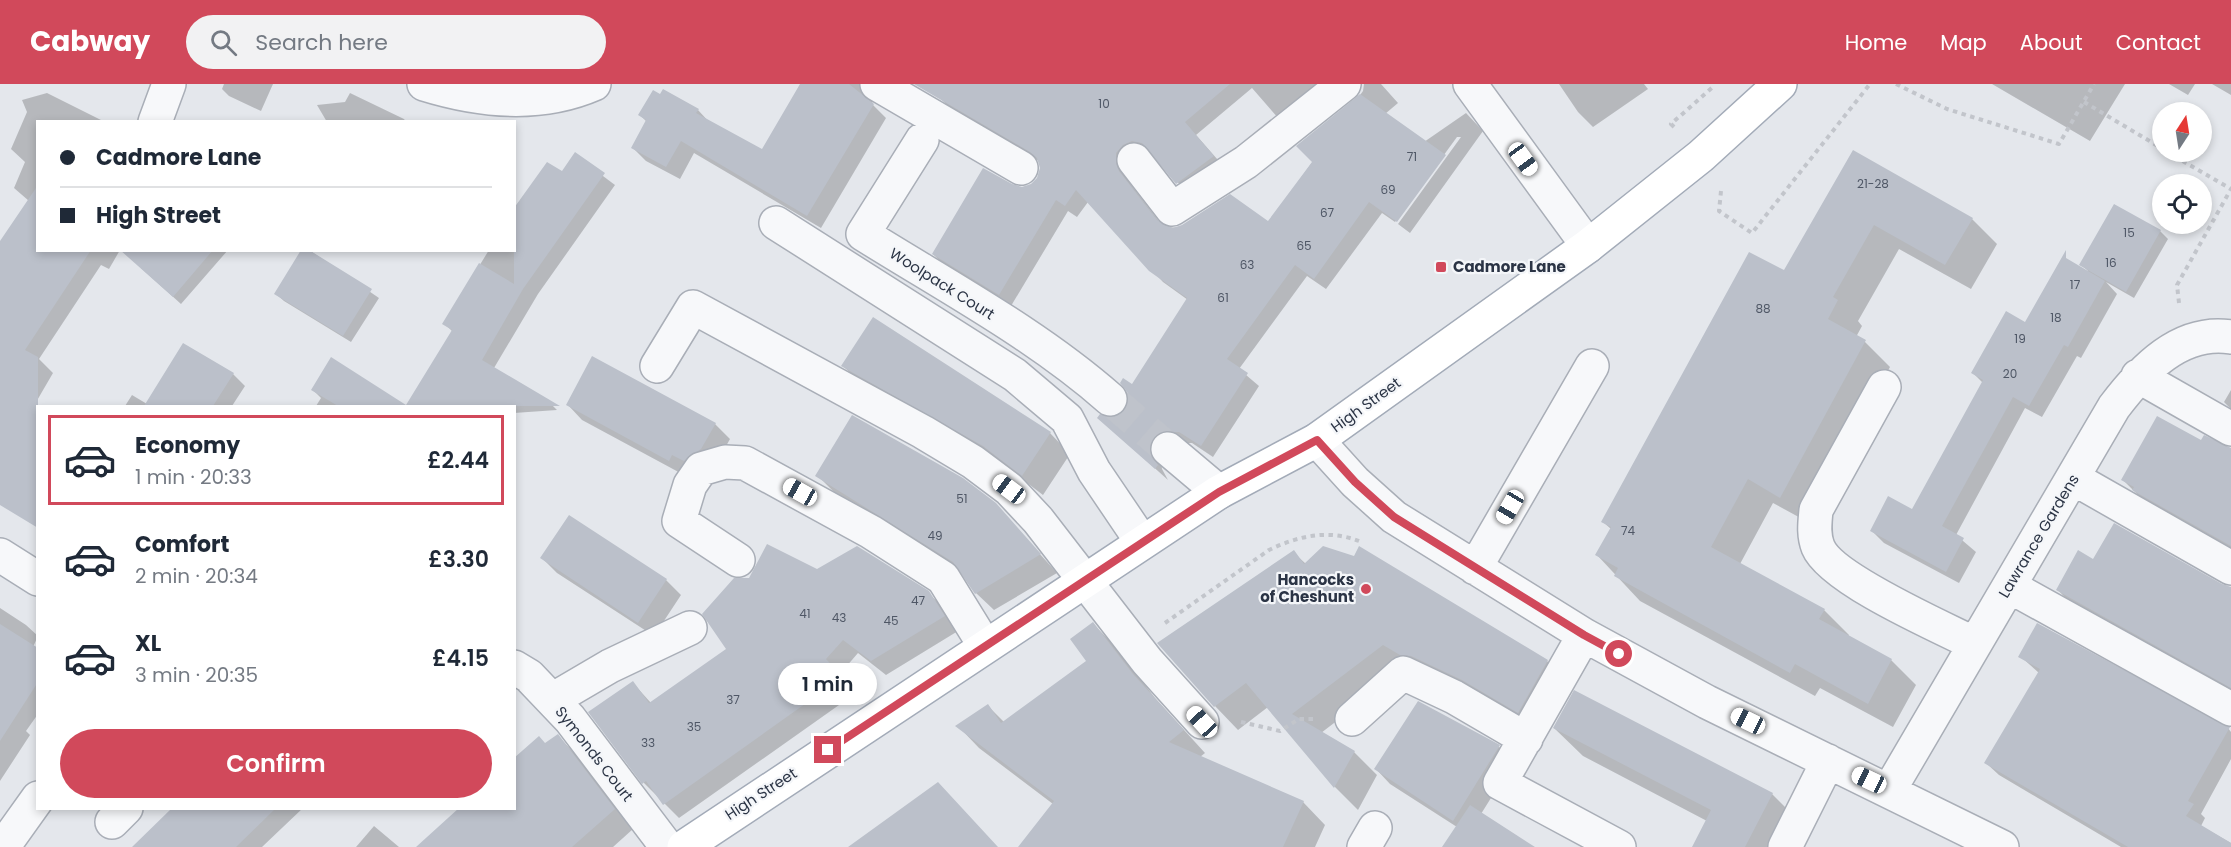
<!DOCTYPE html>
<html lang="en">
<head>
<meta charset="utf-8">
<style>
  body { margin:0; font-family:Poppins,sans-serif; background:#f2f2f3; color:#1f2937; height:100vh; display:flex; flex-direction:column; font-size:22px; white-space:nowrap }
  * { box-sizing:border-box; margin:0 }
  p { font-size:20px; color:#747a83 }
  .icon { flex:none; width:33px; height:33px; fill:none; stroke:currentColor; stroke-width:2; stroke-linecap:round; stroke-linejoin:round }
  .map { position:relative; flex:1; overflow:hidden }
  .side { position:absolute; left:36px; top:321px; width:480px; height:405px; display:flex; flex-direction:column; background:#fff; border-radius:0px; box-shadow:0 3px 9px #0003 }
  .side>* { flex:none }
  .hud { position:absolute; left:36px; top:36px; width:480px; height:132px; border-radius:0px; box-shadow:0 3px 9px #0003; display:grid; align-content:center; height:132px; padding:0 24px; background:#fff }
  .needle { width:39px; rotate:12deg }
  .fabs { position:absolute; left:2152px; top:18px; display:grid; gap:12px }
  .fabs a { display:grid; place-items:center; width:60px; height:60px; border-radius:50%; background:#fff; box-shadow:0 3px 9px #0003; font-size:30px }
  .end { position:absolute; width:27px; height:27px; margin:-14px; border:8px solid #d1495b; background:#fff; box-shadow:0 0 0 3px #fff }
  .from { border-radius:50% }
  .bubble { position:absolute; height:42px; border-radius:21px; background:#fff; box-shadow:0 3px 9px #0003; font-size:20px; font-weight:600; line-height:42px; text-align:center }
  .car { position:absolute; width:18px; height:36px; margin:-18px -9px; border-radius:8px; box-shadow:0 0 4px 2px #0007; background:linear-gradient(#fff 24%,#345 0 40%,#fff 0 76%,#345 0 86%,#fff 0) }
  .hud b { display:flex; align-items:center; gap:21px; height:57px; font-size:22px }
  .hud b+b { border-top:2px solid #e0e1e3 }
  .hud i { width:15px; height:15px; background:#1f2937 }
  ul { padding:10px 0 0; list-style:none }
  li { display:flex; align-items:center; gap:18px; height:90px; margin:0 12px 9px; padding:0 12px; border:3px solid transparent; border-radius:0px }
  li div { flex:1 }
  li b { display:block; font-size:22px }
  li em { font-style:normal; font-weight:600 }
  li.on { border-color:#d1495b }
  li>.icon { width:54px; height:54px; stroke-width:1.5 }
  .button { display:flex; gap:12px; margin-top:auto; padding:12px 24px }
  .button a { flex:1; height:69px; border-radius:36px; background:#d1495b; color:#fff; font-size:24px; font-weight:600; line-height:69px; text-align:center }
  header { display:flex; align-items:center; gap:36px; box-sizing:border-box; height:84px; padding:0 30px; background:#d1495b; color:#fff }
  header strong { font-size:28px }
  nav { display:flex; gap:33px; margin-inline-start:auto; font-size:21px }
  .search { width:420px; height:54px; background:#f2f2f3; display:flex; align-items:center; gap:15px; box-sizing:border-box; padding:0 21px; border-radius:33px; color:#747a83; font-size:22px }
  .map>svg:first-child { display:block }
  .shadow { fill:#0003 }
  .building { fill:#bbc0ca }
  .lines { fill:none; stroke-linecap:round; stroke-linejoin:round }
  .minor-tunnel { stroke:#bfc3cb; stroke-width:33; stroke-dasharray:33 16; stroke-linecap:butt }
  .minor-casing { stroke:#a9aeb7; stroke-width:36 }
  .major-casing { stroke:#a3abb8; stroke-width:36 }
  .path { stroke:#c2c5cb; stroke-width:4; stroke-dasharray:4.5 4.5; stroke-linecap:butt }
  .minor { stroke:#f7f8fa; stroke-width:33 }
  .major { stroke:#fff; stroke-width:33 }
  .route { stroke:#d1495b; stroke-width:8 }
  .poi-dot { fill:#d1495b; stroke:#f4f6f9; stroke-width:2 }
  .labels { text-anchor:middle; stroke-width:4.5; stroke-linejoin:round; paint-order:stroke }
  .number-label { font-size:12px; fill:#4f5766 }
  .poi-label { font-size:15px; font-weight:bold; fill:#2b3445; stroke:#f4f6f9; text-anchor:start }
  .street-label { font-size:15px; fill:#2b3445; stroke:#f4f6f9 }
</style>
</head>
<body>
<header>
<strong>Cabway</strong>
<div class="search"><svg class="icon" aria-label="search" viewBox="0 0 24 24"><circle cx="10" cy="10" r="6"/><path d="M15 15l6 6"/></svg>Search here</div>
<nav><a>Home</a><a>Map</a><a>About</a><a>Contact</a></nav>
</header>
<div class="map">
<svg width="2231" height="763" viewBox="0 0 2231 763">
  <rect width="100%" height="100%" fill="#e4e7ec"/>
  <!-- shadow -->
  <path class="shadow" d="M224,0H273L261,27L229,12L222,5Z
    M801,0H877L871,13L873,21L886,34L821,144L694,69L680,95L646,77L633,64L647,38L640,31L698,26L711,40L762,67Z
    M947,0H1341L1286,43L1252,4L1196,51L1225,84L1189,111L1153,70L1145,69L1127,92L1131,101L1164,144L1269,139L1363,7L1364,0H1381L1398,19L1385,30L1424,58L1466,29L1483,47L1410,149L1398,140L1461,53H1457L1395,138L1382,129L1326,205L1307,192L1239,285L1259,302L1213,373L1192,359H1173L1161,375L1162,385L1168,396L1111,345L1116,334L1126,327L1133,302L1188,216L1163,198L1088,118L1077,133L1068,127L1011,222L945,182L933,170L1020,104L1032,101L1039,94L1041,85L1039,77L951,25L939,13Z
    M1559,0H1644L1648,5L1593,43L1578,28Z
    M1992,0H2125L2090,57Z
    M2169,0H2195L2188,11Z
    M2212,0H2231V11Z
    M47,9L105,38H38V166H120L109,185L101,181L39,275L53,289L0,380V160L29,117L14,104L25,78L11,65L27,28L22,16Z
    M350,9L404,35L406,38H327L317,21L345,18Z
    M1854,68L1972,135L1997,160L1971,205L1899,165L1858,237L1862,242L1856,253L1865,258L1890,283L1806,437L1773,419L1740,480L1824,526L1849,551L1848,553L1891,576L1916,601L1893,643L1820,604L1815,612L1640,517L1597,471L1611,445L1603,438L1784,188Z
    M575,71L615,101L538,210L494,284L548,317L557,326L514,329V322H407L453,248L444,239L489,166H514Z
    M2115,122L2160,147L2168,155L2134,214L2106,198L2117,210L2081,274L2077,272L2042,333L2025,324L1956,451L1976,468L1959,499L1884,459L1872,447L1912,427L1983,299L1973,289L2088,187L2081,180Z
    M142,166H228L181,220L141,184Z
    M309,166L379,214L351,258L284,217L276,210Z
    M332,275L406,322H316L321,314L313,306Z
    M843,282L1050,349L1070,370L1043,411L1005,382L864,302Z
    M233,290L245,302L232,322H125L132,311L147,320Z
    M2231,306V325L2224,318Z
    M568,321L715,340L730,355L716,380L684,391L582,336Z
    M2202,358L2231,365V470L2143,416L2123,396Z
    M817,391L1002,428L1057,489L994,526L976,509L963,489L835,409Z
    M1293,468L1306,480L1547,577L1570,600L1542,651L1407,583L1321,649L1354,668L1377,691L1358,726L1335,703L1268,623L1238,646L1215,622Z
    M542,474L666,496L681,511L654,552L557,489Z
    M2094,477L2231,504V613L2077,526L2058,506Z
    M817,487L928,509L944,524L958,547L886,591L858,569L839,591L856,609L679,734L644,699L633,599L651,619L728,565L750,495Z
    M0,524L26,541L38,552L33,563L38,566V630L26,647L30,651L0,697Z
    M1093,540L1115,562L1155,614L1205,669L1200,673L1303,718L1325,741L1315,763H1020L1053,720L979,664L958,642L988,622L1005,639L1088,577Z
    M2020,572L2228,644L2231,648V675L2201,730L2205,734L2201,742L2231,759V763H2121L1999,691L1986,679L2039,589Z
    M1575,608L1772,710L1801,739L1788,763H1694L1707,737L1583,672L1554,644Z
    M558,652L577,672L633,745L613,763H418L514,724L545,661Z
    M1499,663L1514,677L1481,730L1457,743L1390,700L1376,685Z
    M174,724H303L262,763H133Z
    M374,742L399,763H356Z"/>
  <!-- building -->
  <path class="building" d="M800,0H849L874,20L807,132L681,57L666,83L631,64L646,36L638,31L653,6L660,10L663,5L699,25L696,29L762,65Z
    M914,0H1230L1185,38L1214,72L1176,100L1142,59L1132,57L1123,61L1116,69V79L1119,87L1157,136L1173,144L1182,141L1230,110L1268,137L1312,78L1296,62L1360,10L1446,71L1397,138L1369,118L1314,195L1295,181L1227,275L1248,289L1201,362L1179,348H1161L1153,353L1150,362L1151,372L1158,381L1155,385L1097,334L1100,330L1116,333L1125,326L1128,319V309L1120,299L1123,294L1132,300L1187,214L1149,187L1076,106L1065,122L1056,116L999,211L932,170L983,84L1012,100L1022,103L1031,100L1037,94L1040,84L1037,74L1030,68Z
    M1853,66L1973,134L1945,181L1874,141L1833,213L1838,216L1828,235L1866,256L1780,414L1748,395L1711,463L1825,525L1819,535L1892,575L1868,620L1795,580L1790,589L1614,492L1618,484L1595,471L1611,443L1601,438L1749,168L1784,186Z
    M575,68L605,89L523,205L482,276L560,322H338L311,306L331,273L406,321L452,246L442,240L479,179L514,200V124L547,78L562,87Z
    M38,101V166H91L25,266L38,273V444L0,421V157Z
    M2114,120L2161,146L2126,208L2079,181Z
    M120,166H213L173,213Z
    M301,166H309L372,205L343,252L274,210Z
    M2066,166V174L2105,197L2068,263L2064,261L2029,322L2013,313L1942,442L1964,454L1946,488L1870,447L1888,412L1912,425L1983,296L1971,289L2006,227L2025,238Z
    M873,233L1051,348L1022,392L983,362L841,282Z
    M183,259L234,289L213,322H144Z
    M592,272L716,339L701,365L684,377L672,371L669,377L566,321Z
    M852,331L963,394L996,419L1041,470L975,510L953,478L815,392Z
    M2157,332L2201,356L2204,351L2231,364V462L2132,406L2134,403L2121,396Z
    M569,431L667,495L638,539L540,474Z
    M2114,439L2222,500L2231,503V604L2056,506L2078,466L2093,475Z
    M767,460L817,485L857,462L929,507L945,532L871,577L843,556L826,575L843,593L663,721L646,697L642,700L588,628L633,597L649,619L726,565L702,530L734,494H749Z
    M1323,462L1354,472L1359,462L1548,576L1518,629L1462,596L1411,572L1400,571L1383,561L1292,630L1355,667L1334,704L1246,599L1214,623L1157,559L1294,466L1304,480Z
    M1093,538L1133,590L1184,646L1169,658L1304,717L1283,763H1018L1054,717L955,642L988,620L1001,639L1086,577L1070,555Z
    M2037,539L2230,643L2188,717L2194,720L2186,732L2231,759V763H2128L1984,679L2040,585L2018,573Z
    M0,540L38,564V598L0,657Z
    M1574,606L1773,709L1745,763H1692L1711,726L1553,644Z
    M1418,617L1500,661L1453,737L1374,685Z
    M558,650L615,725L572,763H416L459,724H514V674L539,652L545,659Z
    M938,698L998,763H848Z
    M1470,721L1535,763H1442Z
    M172,724H276L236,763H132Z"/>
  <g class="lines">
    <!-- minor-tunnel -->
    <path class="minor-tunnel" d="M1110,315L1168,365"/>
    <!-- minor casing -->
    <g class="minor-casing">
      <path id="minor" d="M424,0C479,17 539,24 594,0
        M877,0L1021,84
        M1470,0L1588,162
        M155,38L169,0
        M922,56L863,150C946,202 1036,250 1110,315
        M1134,76L1172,125L1246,78L1344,0
        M776,139L1015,291L1067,335L1094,387L1142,458
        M657,282L693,223L923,348L973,378L1009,405L1038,436L1147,577L1202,638
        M2138,292L2231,345
        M1884,303L1816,426C1815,438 1813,450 1818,463C1831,495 1941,543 1975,560
        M1317,356L1355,398L1394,433L1584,551L1707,618L2002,763
        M1168,365L1219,408
        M2073,394L2231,484
        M0,471L38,495
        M738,476L679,437L690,401L701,385L725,378L745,379L871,448L943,494L985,562
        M1475,484L1592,282
        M2009,502L2231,625
        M1584,551L1500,699L1619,763
        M514,583L529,592L570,635L667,763
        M552,616L610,582L690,544
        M1352,635L1403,589L1454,613L1526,655
        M1890,705L2114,323C2142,286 2180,245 2231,253
        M112,738L126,724
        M3,763L38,714
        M1364,763L1375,744
        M1785,763L1828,677"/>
    </g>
    <!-- major casing -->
    <g class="major-casing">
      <path id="major" d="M684,763L1219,408L1317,356L1588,162L1701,72L1780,0"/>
    </g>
    <!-- path -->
    <path class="path" d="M1896,0L1947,25L2059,60L2094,0
      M2084,18L2163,65
      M1674,43L1671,40L1714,2
      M2167,68L2231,105
      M1721,107L1719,127L1752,149L1870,0
      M2179,219L2177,201L2231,105
      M1165,539L1269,466C1298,452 1328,445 1359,457
      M1241,638L1280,647L1299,635H1314"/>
    <!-- minor -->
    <use href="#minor" class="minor"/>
    <!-- major -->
    <use href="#major" class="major"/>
  </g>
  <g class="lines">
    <!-- route -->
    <path class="route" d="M828,666L1219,408L1317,356L1355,398L1394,433L1584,551L1619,570"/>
  </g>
  <!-- markers -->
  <g class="poi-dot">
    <rect x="1435" y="177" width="12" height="12" rx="3"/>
    <circle cx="1366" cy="505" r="6"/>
  </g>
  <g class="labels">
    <!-- number labels -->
    <g class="number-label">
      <text x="1104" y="24">10</text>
      <text x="1412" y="77">71</text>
      <text x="1873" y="104">21-28</text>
      <text x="1388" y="110">69</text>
      <text x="1327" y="133">67</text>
      <text x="2129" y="153">15</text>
      <text x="1304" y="166">65</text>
      <text x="2111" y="183">16</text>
      <text x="1247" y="185">63</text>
      <text x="2075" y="205">17</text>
      <text x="1223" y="218">61</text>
      <text x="1763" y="229">88</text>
      <text x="2056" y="238">18</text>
      <text x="2020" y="259">19</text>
      <text x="2010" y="294">20</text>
      <text x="962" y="419">51</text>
      <text x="1628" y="451">74</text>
      <text x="935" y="456">49</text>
      <text x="918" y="521">47</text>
      <text x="805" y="534">41</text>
      <text x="839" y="538">43</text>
      <text x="891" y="541">45</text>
      <text x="733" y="620">37</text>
      <text x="694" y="647">35</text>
      <text x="648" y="663">33</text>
    </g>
    <!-- poi labels -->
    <g class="poi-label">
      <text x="1453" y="188">Cadmore Lane</text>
      <text x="1354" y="501" text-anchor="end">Hancocks<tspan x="1354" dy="17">of Cheshunt</tspan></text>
    </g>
    <!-- street labels -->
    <g class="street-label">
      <text transform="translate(942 200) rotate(32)" y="5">Woolpack Court</text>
      <text transform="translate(1366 321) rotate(-36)" y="5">High Street</text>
      <text transform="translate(2039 452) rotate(-59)" y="5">Lawrance Gardens</text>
      <text transform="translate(594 670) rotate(52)" y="5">Symonds Court</text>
      <text transform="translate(761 710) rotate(-33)" y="5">High Street</text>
    </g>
  </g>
</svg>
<div class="fabs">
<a><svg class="needle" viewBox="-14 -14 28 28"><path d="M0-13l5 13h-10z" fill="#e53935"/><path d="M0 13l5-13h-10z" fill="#747a83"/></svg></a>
<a><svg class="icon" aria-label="locate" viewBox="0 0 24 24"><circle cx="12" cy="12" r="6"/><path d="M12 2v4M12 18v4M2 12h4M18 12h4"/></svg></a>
</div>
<i class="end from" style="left:1619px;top:570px"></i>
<i class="end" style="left:828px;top:666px"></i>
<div class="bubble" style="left:778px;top:579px;width:99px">1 min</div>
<i class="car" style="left:1523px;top:75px;rotate:144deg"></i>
<i class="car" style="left:1009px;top:405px;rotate:307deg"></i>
<i class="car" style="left:800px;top:408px;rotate:299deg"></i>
<i class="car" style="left:1510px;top:423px;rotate:210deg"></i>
<i class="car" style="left:1748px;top:637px;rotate:296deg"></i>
<i class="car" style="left:1202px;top:638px;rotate:317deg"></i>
<i class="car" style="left:1869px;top:696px;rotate:295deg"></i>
<div class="hud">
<b><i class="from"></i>Cadmore Lane</b>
<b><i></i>High Street</b>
</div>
<section class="side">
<ul>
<li class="on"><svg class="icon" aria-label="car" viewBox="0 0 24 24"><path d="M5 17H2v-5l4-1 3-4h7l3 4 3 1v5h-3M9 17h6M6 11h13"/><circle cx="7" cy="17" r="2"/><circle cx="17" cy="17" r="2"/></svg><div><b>Economy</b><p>1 min · 20:33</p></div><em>£2.44</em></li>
<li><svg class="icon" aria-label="car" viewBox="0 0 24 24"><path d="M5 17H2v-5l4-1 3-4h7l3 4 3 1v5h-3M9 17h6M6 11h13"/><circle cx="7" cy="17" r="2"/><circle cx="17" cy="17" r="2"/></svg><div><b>Comfort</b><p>2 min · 20:34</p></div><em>£3.30</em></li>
<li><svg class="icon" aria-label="car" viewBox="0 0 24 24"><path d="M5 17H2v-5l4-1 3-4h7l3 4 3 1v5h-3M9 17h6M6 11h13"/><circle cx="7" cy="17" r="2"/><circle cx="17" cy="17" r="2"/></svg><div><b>XL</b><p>3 min · 20:35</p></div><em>£4.15</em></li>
</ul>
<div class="button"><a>Confirm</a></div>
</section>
</div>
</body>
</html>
